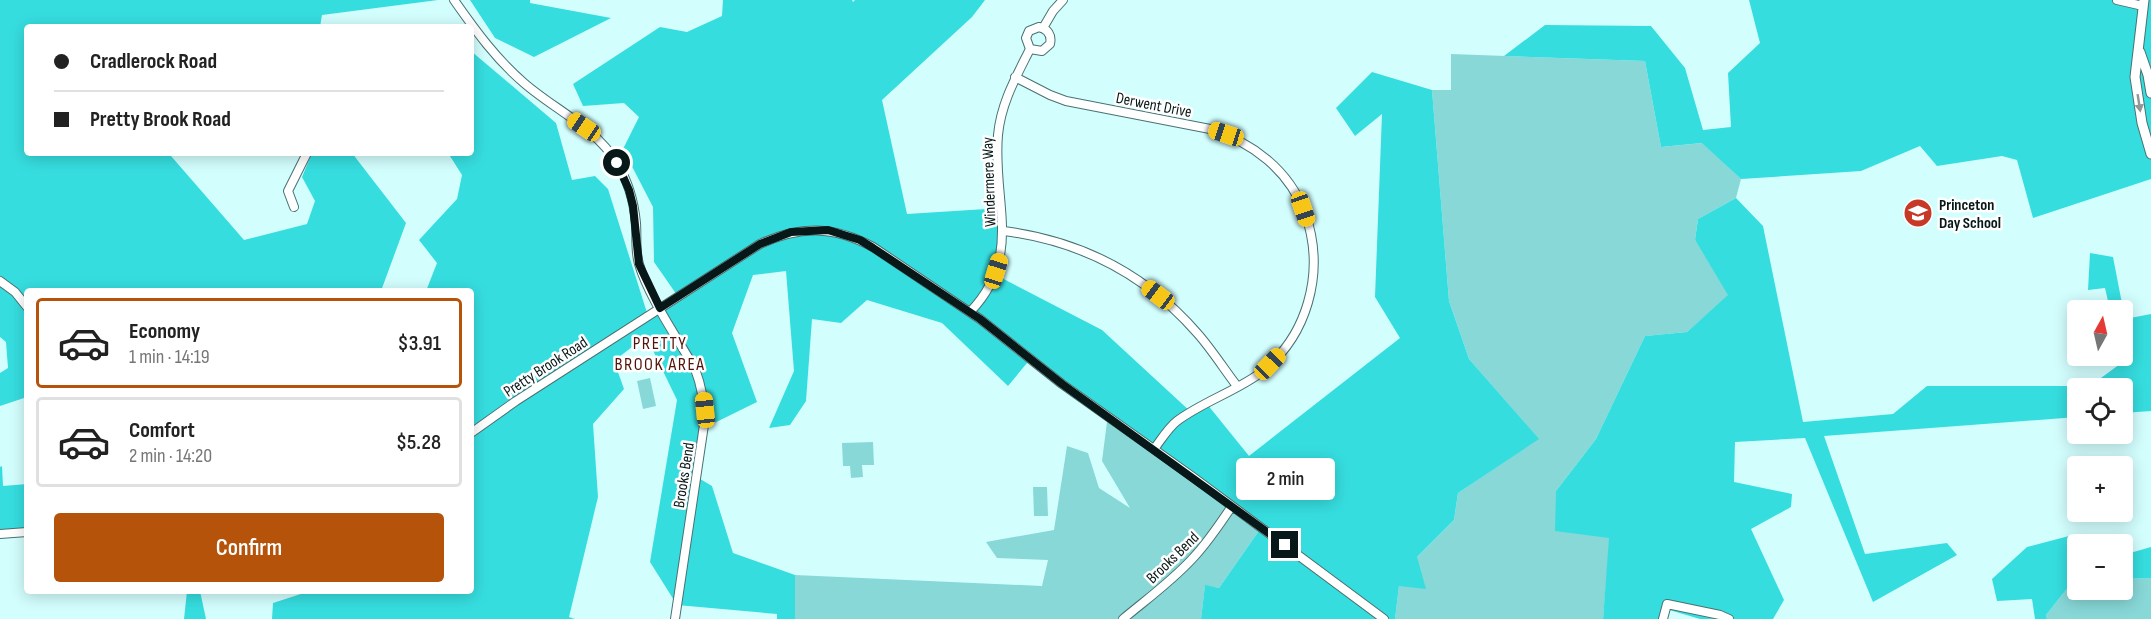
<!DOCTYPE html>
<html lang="en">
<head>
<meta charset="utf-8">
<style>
  body { margin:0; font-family:"Sofia Sans Condensed",sans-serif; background:#f2f2f2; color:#222; height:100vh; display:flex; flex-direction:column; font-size:22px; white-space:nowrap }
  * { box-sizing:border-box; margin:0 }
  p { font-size:20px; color:#767676 }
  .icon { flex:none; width:33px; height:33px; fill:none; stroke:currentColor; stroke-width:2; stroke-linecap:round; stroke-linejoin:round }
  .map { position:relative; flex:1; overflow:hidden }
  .drawer { position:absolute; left:24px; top:288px; width:450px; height:306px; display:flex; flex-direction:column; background:#fff; border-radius:6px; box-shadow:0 3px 15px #0003 }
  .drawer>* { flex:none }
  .banner { position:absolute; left:24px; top:24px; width:450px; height:132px; border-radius:6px; box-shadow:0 3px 15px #0003; display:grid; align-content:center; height:132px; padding:0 30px; background:#fff }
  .needle { width:39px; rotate:8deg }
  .tools { position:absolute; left:2067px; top:300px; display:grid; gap:12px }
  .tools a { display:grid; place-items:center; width:66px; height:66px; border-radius:6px; background:#fff; box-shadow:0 3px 15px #0003; font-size:30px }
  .end { position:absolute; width:27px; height:27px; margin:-14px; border:8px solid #081818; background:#fff; box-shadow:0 0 0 3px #fff }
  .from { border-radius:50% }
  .bubble { position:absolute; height:42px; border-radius:6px; background:#fff; box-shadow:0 3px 15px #0003; font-size:20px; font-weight:600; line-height:42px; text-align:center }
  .car { position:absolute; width:18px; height:36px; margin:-18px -9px; border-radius:8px; box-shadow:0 0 4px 2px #0007; background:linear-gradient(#f5c518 24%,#345 0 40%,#f5c518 0 76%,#345 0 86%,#f5c518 0) }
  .banner b { display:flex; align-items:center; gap:21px; height:57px; font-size:22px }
  .banner b+b { border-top:2px solid #e0e0e0 }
  .banner i { width:15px; height:15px; background:#222 }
  ul { padding:10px 0 0; list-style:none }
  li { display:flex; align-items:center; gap:18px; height:90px; margin:0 12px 9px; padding:0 18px; border:3px solid #e0e0e0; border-radius:6px }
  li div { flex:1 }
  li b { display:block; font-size:22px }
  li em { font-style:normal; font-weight:600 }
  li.on { border-color:#b45309 }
  li>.icon { width:54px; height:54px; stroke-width:1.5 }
  .cta { display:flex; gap:12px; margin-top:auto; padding:12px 30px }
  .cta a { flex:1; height:69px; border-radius:6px; background:#b45309; color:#fff; font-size:24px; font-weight:600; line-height:69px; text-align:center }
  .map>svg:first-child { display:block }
  .green { fill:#88d8d8 }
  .forest { fill:#36dddf }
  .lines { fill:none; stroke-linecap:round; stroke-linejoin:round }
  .minor-casing { stroke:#4a7171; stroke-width:10 }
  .tertiary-casing { stroke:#4a7171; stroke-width:11 }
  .minor { stroke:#fff; stroke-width:8 }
  .tertiary { stroke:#fff; stroke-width:9 }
  .oneway { fill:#909797 }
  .route { stroke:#081818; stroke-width:8 }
  .labels { text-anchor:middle; stroke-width:5; stroke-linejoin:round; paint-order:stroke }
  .street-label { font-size:16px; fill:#081818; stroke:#fff }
  .poi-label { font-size:16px; font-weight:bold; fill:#081818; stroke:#fff; text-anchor:start }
  .neighbourhood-label { font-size:18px; letter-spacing:1.5px; fill:#551209; stroke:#fff }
</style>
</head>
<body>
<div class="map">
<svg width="2151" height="619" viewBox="0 0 2151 619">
  <rect width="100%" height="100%" fill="#d3fefe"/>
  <!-- green -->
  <path class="green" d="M1451,54L1645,61L1661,147L1703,143L1741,179L1736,198L1698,219L1695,240L1729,295L1687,332L1645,336L1596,439L1556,491L1610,538L1603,619H1395L1399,586L1417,557L1454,520L1458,493L1538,439L1469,359L1449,301L1432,90H1451Z
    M650,378L656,406L643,409L637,381Z
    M1108,414L1263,525L1219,588L1205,586L1201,619H795V575L1042,586L1048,560L997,558L986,542L1054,530L1067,446L1088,453L1099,488L1130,508L1102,461Z
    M873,442L874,465H862L863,477L851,478L850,466H843L842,443Z
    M1033,487H1047L1048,516H1034Z
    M2151,578V619H2047L2046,615L2073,581H2077L2078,590H2122L2123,579Z"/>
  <!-- forest -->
  <path class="forest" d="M0,0H438L322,15L320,27H27V153H177L171,156L244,240L307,224L315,201L302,177L312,153H352L406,223L381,291H27V397L0,406V373L8,368L6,342L0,337Z
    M470,0H530V3L611,18L534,57L495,38Z
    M723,0H852L853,2L855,0H985L972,17L882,100L907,214L1002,208L994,274L1102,330L1192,413L1207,404L1249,456L1400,338L1375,297L1382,114L1355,136L1336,108L1372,72L1432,90L1449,301L1469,359L1539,439L1458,493L1454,520L1417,557L1426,589L1399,586L1395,619H1201L1205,585L1219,588L1263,525L1032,357L1008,386L942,323L867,300L841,323L812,319L806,401L790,425L769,428L794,371L786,271L753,275L732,333L757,402L702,429L695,476L712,486L733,553L795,575V619H777V614L677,605L650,562L677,400L646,336L614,361L624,389L593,424L598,497L569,617L575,619H272L273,603L310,591H471V291H426L437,263L419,240L457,199L462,175L448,153H471V51L556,123L572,180L595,176L608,189L648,316L679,298L654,262L653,207L623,149L639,117L624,103L583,106L573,84L660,27L687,32L722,16Z
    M1749,0H2125L2143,9L2139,0H2151V179L2033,218L2017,160L2002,156L1937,166L1920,146L1861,171L1741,179L1702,143L1661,147L1645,61L1504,56L1545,25L1651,26L1685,68L1703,130L1731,127L1728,73L1760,43Z
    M1736,198L1763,226L1803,422L1893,414L1927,386H2090L2120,364L2119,356H2122V310H2110L2105,288L2088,290L2090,253L2113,257L2125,319L2151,314V411L2123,413L2122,388H2078L2077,417L1824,436L1865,554L1947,543L1957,555L1873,602L1805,438L1735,442L1734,482L1792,494L1791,507L1751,529L1784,600L1773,619H1700L1666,609L1664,619H1603L1609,538L1555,531L1556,491L1596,439L1645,336L1687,332L1728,295L1695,240L1698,219Z
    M2,466L3,486L27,484V529L0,532V467Z
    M2069,536L2093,544H2078L2077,581H2073L2046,615L2047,619H2035L2032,599L1997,601L1992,579L2027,547Z
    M2151,547V578L2123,579V555Z
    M187,591H200L206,619H184Z"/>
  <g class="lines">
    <!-- minor casing -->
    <g class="minor-casing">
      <path id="minor" d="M454,0C475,30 496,59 524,83C555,110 595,127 617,163C628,181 634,202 636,223C637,237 635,251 639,264C648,296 678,339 695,369C702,387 705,404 704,425L675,619
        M2117,0L2143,6
        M1043,28L1053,11L1063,0
        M1015,77L1050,95L1066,101L1210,129C1252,142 1289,170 1305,213C1326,272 1308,339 1256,376C1231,393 1201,403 1177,421C1168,428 1161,440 1154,449
        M294,207L288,191L307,153
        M1004,231C1082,241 1146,274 1198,334C1212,350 1224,369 1237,386
        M0,281L15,292L27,307
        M970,312C1024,256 992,201 998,135C1001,103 1016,77 1030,49L1042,51L1050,44C1052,35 1048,29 1039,27L1029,31L1026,38L1030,49
        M471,433L516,401L760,244C801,225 834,226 873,247L980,319L1062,384L1193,477L1384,619
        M0,534L27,532
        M1123,619C1147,599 1172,581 1193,558C1208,542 1220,524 1232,506
        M1663,619L1667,604L1720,615L1729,619"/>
    </g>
    <!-- tertiary casing -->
    <g class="tertiary-casing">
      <path id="tertiary" d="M2144,0L2135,77L2142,123L2151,154
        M2140,52L2148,75L2151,93"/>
    </g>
    <!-- minor -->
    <use href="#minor" class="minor"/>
    <!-- tertiary -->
    <use href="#tertiary" class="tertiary"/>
  </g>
  <!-- one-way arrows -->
  <defs><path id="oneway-solid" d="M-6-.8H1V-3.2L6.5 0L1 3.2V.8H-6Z" transform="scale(1.5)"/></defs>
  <use class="oneway" href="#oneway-solid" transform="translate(2139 103) rotate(81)"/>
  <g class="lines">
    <!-- route -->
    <path class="route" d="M617,163L629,190L633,206L639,264L660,308L760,244L791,232L828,230L860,240L873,248L980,319L1062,384L1285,545"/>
  </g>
  <!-- icons -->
  <defs>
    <g id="school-disc" transform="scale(1.5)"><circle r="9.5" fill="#c53926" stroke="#fff"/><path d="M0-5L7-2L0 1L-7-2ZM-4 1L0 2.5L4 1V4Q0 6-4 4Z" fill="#fff"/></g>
  </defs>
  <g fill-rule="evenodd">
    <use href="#school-disc" x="1918" y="213"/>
  </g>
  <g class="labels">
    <!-- street labels -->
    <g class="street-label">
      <text transform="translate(1154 104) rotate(11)" y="6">Derwent Drive</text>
      <text transform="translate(988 182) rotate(-92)" y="6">Windermere Way</text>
      <text transform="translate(545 366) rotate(-33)" y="6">Pretty Brook Road</text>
      <text transform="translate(683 475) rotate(-81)" y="6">Brooks Bend</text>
      <text transform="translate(1172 557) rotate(-44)" y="6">Brooks Bend</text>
    </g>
    <!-- poi labels -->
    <g class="poi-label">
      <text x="1939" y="210">Princeton<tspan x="1939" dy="18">Day School</tspan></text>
    </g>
    <!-- neighbourhood labels -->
    <g class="neighbourhood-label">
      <text x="660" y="349">PRETTY<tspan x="660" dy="21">BROOK AREA</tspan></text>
    </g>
  </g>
</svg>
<div class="tools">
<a><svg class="needle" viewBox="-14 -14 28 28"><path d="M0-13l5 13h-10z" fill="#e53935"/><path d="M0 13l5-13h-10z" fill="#767676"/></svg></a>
<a><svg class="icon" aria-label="locate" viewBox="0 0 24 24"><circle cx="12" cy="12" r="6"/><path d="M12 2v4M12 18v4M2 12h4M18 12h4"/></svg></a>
<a>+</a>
<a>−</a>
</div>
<i class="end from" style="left:617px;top:163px"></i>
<i class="end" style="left:1285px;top:545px"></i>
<div class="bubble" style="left:1236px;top:458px;width:99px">2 min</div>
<i class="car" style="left:584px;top:127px;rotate:304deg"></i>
<i class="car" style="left:1226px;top:134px;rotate:288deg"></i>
<i class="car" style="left:1303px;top:209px;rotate:161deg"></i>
<i class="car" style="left:996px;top:271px;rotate:17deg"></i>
<i class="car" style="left:1158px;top:295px;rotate:307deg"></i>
<i class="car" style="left:1270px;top:364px;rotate:44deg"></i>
<i class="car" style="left:705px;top:410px;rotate:354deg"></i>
<div class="banner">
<b><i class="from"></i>Cradlerock Road</b>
<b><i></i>Pretty Brook Road</b>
</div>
<section class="drawer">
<ul>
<li class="on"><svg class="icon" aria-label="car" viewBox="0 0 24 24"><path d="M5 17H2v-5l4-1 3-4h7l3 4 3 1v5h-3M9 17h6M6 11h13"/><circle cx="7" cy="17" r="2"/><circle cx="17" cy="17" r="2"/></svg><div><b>Economy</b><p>1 min · 14:19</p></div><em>$3.91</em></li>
<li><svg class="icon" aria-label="car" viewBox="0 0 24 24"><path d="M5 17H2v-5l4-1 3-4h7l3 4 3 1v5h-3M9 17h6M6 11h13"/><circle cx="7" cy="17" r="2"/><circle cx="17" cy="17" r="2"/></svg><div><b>Comfort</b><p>2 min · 14:20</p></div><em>$5.28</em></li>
</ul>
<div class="cta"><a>Confirm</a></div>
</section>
</div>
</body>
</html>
